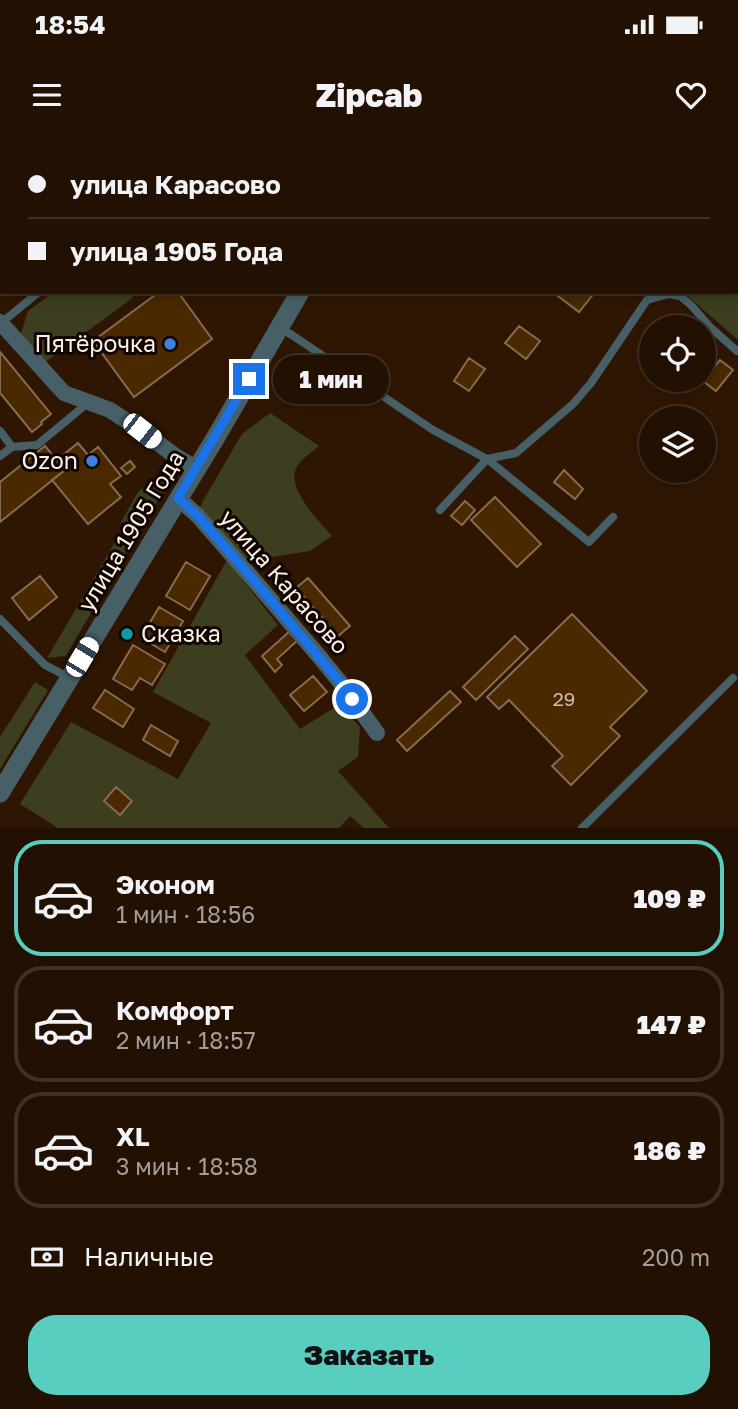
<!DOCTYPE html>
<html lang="ru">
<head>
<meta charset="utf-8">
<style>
  body { margin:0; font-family:"Golos Text",sans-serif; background:#2e1e11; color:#f1f3f6; height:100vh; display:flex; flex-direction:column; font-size:26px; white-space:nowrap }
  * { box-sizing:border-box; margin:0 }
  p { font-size:23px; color:#a29d99 }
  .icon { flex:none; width:38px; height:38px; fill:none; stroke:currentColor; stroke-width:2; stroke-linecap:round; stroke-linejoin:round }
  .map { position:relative; height:688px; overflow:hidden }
  .panel { display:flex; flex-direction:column; background:#221002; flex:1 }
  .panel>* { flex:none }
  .banner { position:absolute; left:0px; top:0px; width:738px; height:154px; box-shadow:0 4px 10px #0003,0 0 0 2px #3f3024; display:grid; align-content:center; height:154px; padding:0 28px; background:#221002 }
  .controls { position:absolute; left:639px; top:175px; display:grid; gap:14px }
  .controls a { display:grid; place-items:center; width:77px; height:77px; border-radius:50%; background:#221002; box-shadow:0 4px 10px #0003,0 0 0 2px #3f3024; font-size:35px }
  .end { position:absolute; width:32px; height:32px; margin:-16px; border:9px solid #1a73e8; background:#fff; box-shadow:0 0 0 4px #fff }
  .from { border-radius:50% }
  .bubble { position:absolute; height:49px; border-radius:24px; background:#221002; box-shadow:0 4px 10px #0003,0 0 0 2px #3f3024; font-size:23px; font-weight:800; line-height:49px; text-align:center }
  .car { position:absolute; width:21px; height:42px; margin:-21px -10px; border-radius:9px; box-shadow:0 0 5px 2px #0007; background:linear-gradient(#fff 24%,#345 0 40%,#fff 0 76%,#345 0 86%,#fff 0) }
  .banner b { display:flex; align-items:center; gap:24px; height:66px; font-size:26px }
  .banner b+b { border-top:2px solid #3f3024 }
  .banner i { width:18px; height:18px; background:#f1f3f6 }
  ul { padding:12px 0 0; list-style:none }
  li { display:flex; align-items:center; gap:21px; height:116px; margin:0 14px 10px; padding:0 14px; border:4px solid #3f3024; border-radius:28px }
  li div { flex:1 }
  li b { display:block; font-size:26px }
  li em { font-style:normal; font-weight:800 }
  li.selected { border-color:#58cec1 }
  li>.icon { width:63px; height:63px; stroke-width:1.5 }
  .pay { display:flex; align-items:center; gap:18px; height:77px; padding:0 28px; font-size:26px }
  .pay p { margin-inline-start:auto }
  .button { display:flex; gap:14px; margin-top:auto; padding:14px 28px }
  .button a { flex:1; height:80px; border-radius:28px; background:#58cec1; color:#111; font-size:28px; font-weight:800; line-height:80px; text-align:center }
  .status { display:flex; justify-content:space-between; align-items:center; height:49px; padding:0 35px; background:#221002; direction:ltr }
  .status svg { height:19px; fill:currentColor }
  header { display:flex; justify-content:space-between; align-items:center; height:91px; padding:0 28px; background:#221002; font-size:32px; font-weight:800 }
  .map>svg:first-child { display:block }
  .green { fill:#3c3e1f }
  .building { fill:#4a2800; stroke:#866b52; stroke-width:2 }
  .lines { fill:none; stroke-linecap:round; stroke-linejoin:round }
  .service { stroke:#476068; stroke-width:8 }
  .minor { stroke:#476068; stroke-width:16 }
  .tertiary { stroke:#476068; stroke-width:19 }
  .route { stroke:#1a73e8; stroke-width:9 }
  .shop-dot { fill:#3f7fe0; stroke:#0f0501; stroke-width:2.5 }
  .culture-dot { fill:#0f9aa8; stroke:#0f0501; stroke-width:2.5 }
  .labels { text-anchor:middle; stroke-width:6; stroke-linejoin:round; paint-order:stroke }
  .number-label { font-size:19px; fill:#d2bfad }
  .poi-label { font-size:23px; fill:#fff1e7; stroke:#0f0501; text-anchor:end }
  .street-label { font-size:23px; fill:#fff1e7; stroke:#0f0501 }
</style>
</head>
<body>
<div class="status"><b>18:54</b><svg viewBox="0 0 49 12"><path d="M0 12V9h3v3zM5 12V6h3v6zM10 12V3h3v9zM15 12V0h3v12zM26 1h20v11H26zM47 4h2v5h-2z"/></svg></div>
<header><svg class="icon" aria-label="menu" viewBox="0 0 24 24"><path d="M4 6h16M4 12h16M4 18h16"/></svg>Zipcab<svg class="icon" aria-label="heart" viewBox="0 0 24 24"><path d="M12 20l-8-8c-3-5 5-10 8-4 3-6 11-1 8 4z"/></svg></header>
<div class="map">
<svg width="738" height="688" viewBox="0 0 738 688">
  <rect width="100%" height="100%" fill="#2e1603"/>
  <!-- green -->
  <path class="green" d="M560,0H738V200L683,152H737V2H562Z
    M54,152H123L134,157L44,223L20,196L28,171Z
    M270,273L319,306C312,312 303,318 298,325C283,346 319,381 332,396L310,411L248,421L200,368L204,359L242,294Z
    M167,330L172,336L144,384L121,382L138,352Z
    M122,390L138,391L66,516L47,518Z
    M227,420L278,485L245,515L300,589L339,565L360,587L358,617L338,631L389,688H364L350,676L339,688H58L20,664L71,582L178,639L211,583L153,552Z
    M35,542L48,550L0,629V597Z"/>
  <!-- building -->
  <path class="building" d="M159,152H178L212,199L134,257L93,201Z
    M561,152H595L579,172L558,156Z
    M519,186L540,201L526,219L505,203Z
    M0,212L51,274L41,282L42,284L32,292L0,253Z
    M469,218L485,229L469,251L454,241Z
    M720,220L733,230L716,251L703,241Z
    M78,303L88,315L98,307L121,336L110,344L121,357L88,384L52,340L65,330L57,320Z
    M45,306L65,330L0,382V342Z
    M130,321L135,327L127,334L121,328Z
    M564,330L583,349L575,359L554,342Z
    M495,357L541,404L517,427L471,380Z
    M465,361L475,370L462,385L451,376Z
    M186,422L210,436L190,470L166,456Z
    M40,436L57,457L29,480L12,458Z
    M308,438L350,486L338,496L296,448Z
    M159,467L183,481L165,512L141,498Z
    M572,474L647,551L610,587L620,596L571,645L552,626L563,616L509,560L499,569L487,557Z
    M290,491L298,500L277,519L282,525L275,532L262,516Z
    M515,496L528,509L476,560L463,547Z
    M133,505L165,524L152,545L140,538L132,550L113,539Z
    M313,536L327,552L304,571L290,555Z
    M105,550L134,569L123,587L93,568Z
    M450,551L461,562L407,611L397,600Z
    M151,585L178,601L170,616L143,600Z
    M116,647L132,661L120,675L104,661Z"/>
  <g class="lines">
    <!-- service -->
    <path class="service" d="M41,0L42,2
      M9,2L12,0
      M226,2L228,0
      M0,9L2,7
      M1,183L39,152
      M281,189L292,195L433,290L487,319L589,402L613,377
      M0,291L12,307L0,316
      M12,307L37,305L89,262
      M440,370L487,319L516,313L573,264L591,243L647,160L669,154L680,156L691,165L710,187L737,211
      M0,479L45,525L70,538
      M582,688L733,538"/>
    <!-- minor -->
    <path class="minor" d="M0,182L64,253L110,270L142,291L174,315L197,329
      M178,358L198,376L252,438L318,515L340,542L377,593"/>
    <!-- tertiary -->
    <path class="tertiary" d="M393,2L394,0
      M0,653L216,297L300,152"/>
  </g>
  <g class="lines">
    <!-- route -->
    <path class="route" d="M249,239L178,358L198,376L252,438L340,542L352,559"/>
  </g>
  <!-- markers -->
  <g class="shop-dot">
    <circle cx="170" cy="204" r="7"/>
    <circle cx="92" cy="321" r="7"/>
  </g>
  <circle class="culture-dot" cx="127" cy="494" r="7"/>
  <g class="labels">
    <!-- number labels -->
    <g class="number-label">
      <text x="564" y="566">29</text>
    </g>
    <!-- poi labels -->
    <g class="poi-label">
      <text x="156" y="212">Пятёрочка</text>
      <text x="78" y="329">Ozon</text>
      <text x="141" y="502" text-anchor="start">Сказка</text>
    </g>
    <!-- street labels -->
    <g class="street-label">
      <text transform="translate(131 391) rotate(-59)" y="8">улица 1905 Года</text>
      <text transform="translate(284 442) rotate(49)" y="8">улица Карасово</text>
    </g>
  </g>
</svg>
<div class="controls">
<a><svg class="icon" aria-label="locate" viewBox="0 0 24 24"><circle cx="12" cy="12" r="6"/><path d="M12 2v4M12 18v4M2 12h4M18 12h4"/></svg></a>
<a><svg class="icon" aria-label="layers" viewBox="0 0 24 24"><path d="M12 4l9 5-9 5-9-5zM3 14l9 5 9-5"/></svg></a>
</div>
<i class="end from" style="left:352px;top:559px"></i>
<i class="end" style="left:249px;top:239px"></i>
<div class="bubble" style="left:273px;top:215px;width:116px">1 мин</div>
<i class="car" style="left:142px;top:291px;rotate:128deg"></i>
<i class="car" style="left:82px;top:517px;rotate:31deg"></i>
<div class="banner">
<b><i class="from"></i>улица Карасово</b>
<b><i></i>улица 1905 Года</b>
</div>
</div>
<section class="panel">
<ul>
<li class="selected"><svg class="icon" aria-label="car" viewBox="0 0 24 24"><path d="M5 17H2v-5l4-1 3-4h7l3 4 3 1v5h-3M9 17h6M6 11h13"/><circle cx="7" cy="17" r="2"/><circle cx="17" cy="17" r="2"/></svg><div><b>Эконом</b><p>1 мин · 18:56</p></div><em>109 ₽</em></li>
<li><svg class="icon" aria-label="car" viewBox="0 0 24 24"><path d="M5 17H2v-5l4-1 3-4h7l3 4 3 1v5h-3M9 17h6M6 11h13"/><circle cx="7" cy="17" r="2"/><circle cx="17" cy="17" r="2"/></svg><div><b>Комфорт</b><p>2 мин · 18:57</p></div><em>147 ₽</em></li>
<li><svg class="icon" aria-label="car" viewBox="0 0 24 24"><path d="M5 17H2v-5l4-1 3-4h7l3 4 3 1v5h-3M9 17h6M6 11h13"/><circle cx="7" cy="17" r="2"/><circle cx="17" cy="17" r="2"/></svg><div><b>XL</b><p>3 мин · 18:58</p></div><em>186 ₽</em></li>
</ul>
<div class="pay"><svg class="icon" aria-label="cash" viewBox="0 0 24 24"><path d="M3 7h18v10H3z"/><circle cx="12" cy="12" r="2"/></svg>Наличные<p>200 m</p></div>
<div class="button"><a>Заказать</a></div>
</section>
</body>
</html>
